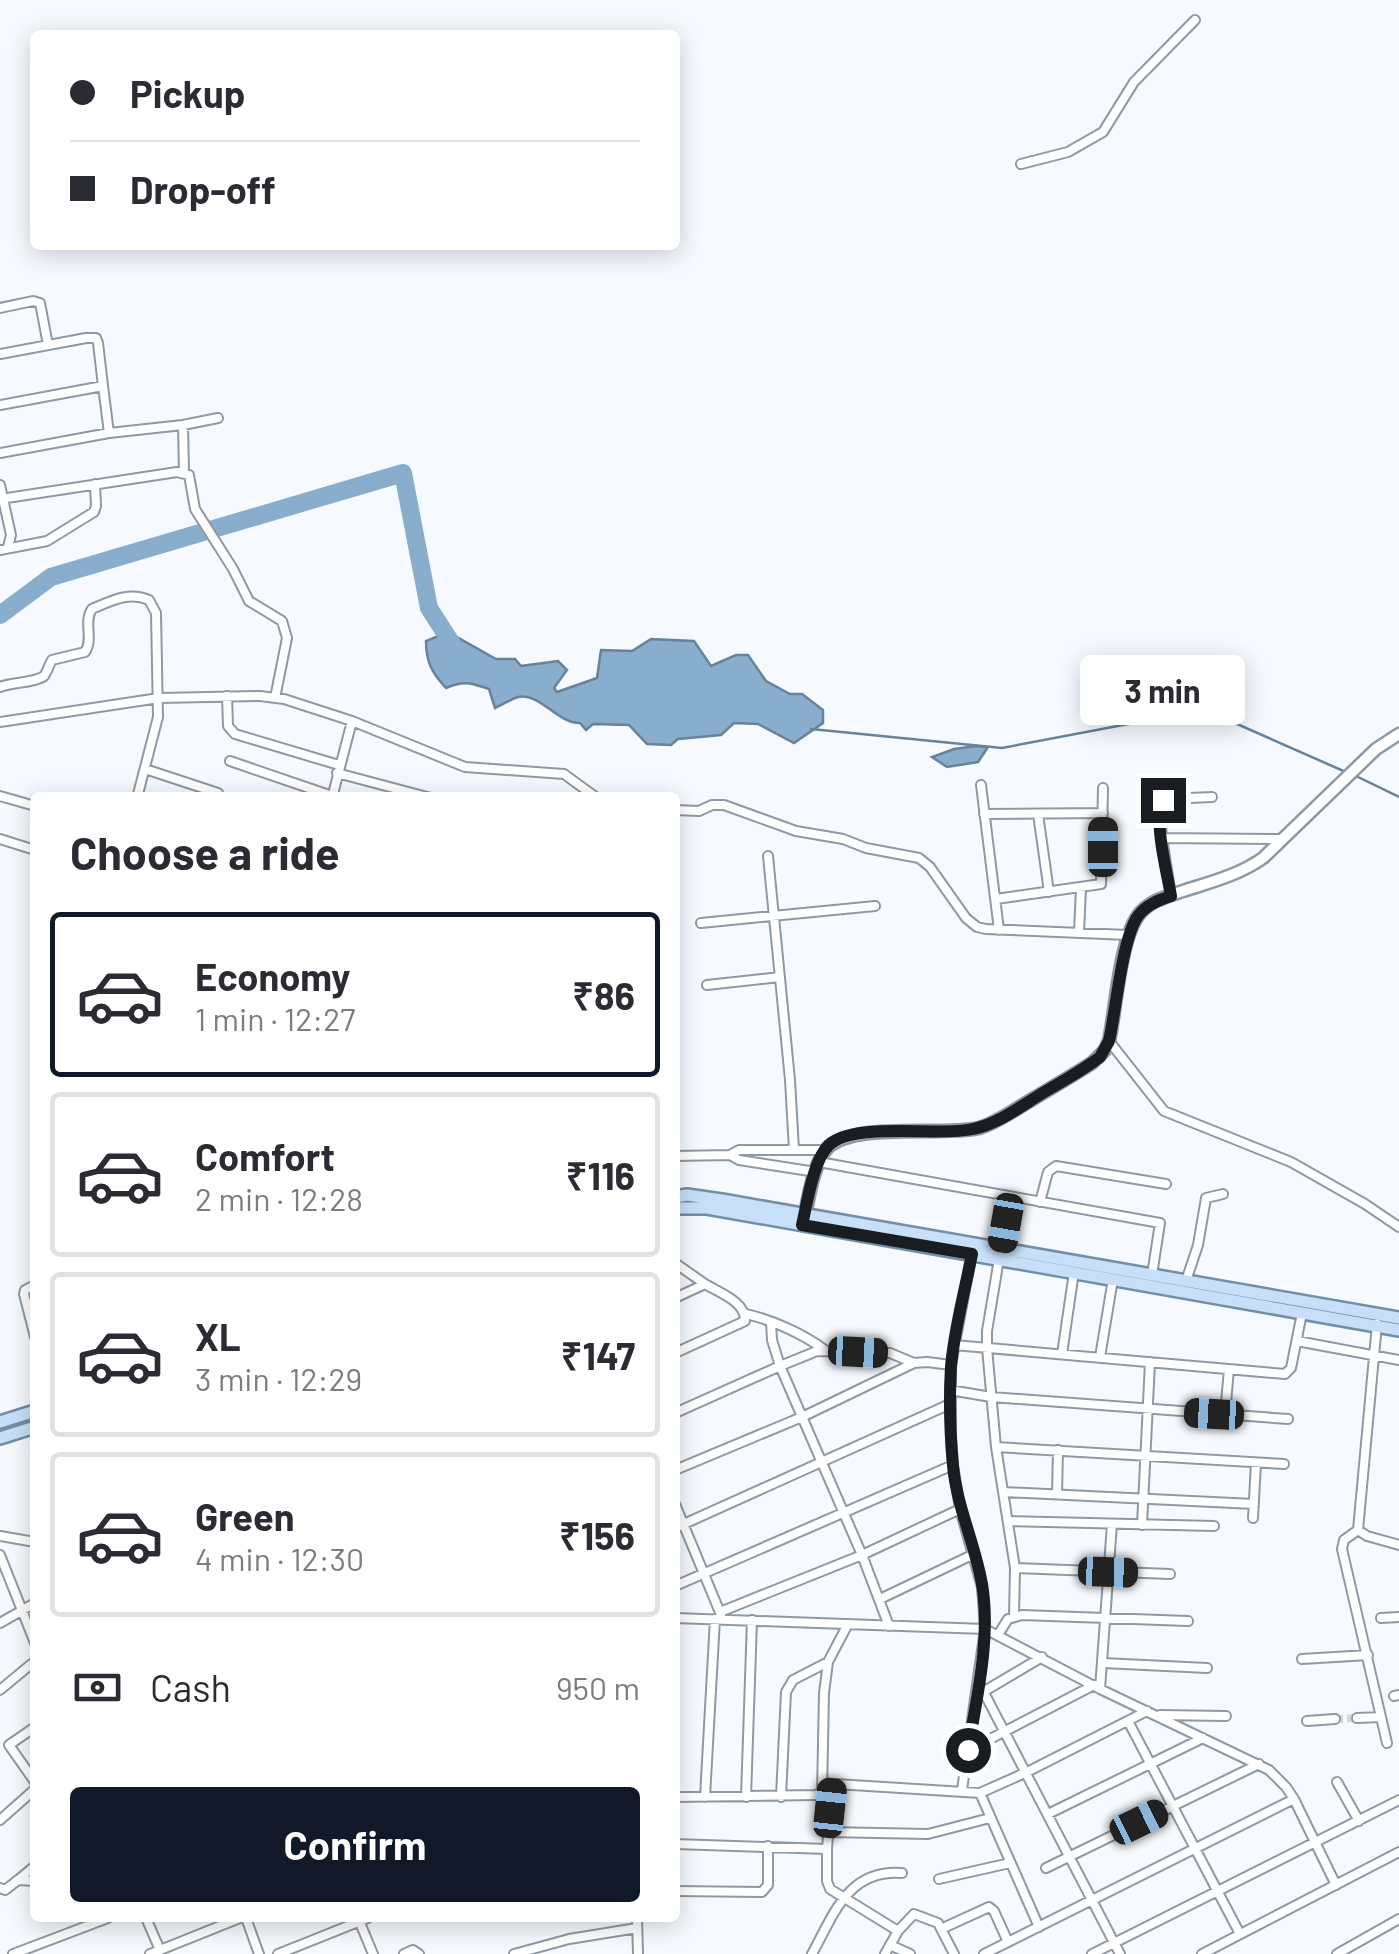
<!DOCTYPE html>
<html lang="en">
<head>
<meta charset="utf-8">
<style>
  body { margin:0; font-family:Barlow,sans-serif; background:#f2f2f3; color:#2b2b33; height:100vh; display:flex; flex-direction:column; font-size:38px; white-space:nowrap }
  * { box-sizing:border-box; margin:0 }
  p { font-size:32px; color:#7c7c81 }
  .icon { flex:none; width:55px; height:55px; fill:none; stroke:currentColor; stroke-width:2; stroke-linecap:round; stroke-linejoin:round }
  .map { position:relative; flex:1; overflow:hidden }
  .details { position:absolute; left:30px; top:792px; width:650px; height:1130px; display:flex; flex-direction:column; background:#fff; border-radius:10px; box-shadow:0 5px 25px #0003 }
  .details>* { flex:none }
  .banner { position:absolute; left:30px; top:30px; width:650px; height:220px; border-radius:10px; box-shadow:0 5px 25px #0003; display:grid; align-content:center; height:220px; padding:0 40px; background:#fff }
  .end { position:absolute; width:45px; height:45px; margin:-22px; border:12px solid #191d21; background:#fff; box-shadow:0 0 0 5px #fff }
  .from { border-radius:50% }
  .bubble { position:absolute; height:70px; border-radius:10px; background:#fff; box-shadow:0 5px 25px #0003; font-size:32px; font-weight:700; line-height:70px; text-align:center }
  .car { position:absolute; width:30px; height:60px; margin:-30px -15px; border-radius:12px; box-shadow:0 0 8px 2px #0007; background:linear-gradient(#222 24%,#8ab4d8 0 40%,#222 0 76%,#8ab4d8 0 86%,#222 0) }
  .banner b { display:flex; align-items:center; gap:35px; height:95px; font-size:38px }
  .banner b+b { border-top:2px solid #e1e1e2 }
  .banner i { width:25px; height:25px; background:#2b2b33 }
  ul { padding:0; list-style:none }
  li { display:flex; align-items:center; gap:30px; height:165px; margin:0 20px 15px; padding:0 20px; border:5px solid #e1e1e2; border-radius:10px }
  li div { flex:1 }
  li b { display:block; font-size:38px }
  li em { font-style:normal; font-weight:700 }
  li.active { border-color:#111827 }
  li>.icon { width:90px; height:90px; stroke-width:1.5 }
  h2 { padding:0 40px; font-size:45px; line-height:120px }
  .pay { display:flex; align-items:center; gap:25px; height:110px; padding:0 40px; font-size:38px }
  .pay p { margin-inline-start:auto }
  .cta { display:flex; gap:20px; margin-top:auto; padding:20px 40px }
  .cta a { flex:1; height:115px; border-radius:10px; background:#111827; color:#fff; font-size:40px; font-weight:700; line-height:115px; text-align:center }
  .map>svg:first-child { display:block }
  .water { fill:#89adcc; stroke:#678299; stroke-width:2.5 }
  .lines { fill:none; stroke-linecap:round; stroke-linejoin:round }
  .stream { stroke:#678299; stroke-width:2.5 }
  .river { stroke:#89adcc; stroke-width:18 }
  .street-tunnel { stroke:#d5d9dd; stroke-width:8; stroke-dasharray:8 4; stroke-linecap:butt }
  .street-casing { stroke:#8f99a2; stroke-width:12 }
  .secondary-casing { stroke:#8f99a2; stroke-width:15 }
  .primary-casing { stroke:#738fa8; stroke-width:16 }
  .street { stroke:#fff; stroke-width:8 }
  .secondary { stroke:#fff; stroke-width:10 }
  .primary { stroke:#c8e0f7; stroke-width:11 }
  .route { stroke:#191d21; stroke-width:12 }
</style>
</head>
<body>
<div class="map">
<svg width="1399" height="1954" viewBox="0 0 1399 1954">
  <rect width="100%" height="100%" fill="#f6fafe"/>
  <!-- water -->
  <path class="water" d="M448,632L496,659H515L521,666L558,661L567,670L554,688L557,692L597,678L601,650L632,651L651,639L694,641L711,666L736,655H748L766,681L790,694H802L823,710V723L794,743L758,724L734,723L721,735L678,739L671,745L647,744L629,725L593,724L586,730L580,723C556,723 540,692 518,697C511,699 502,705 495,708L489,689C472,683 463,680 446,688C432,673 426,662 426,641Z
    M976,746L988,747L978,762L947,767L932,757L954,749Z"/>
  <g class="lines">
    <!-- stream -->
    <path class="stream" d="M811,729L1002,748L1160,718L1237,724L1348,773
      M1356,776L1399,797"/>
    <!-- river -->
    <path class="river" d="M0,615L51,577L403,473L429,608L456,650"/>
    <!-- street-tunnel -->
    <path class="street-tunnel" d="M1335,1719L1357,1718"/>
    <!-- street casing -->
    <g class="street-casing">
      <path id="street" d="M1021,164L1068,152L1103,132L1134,82L1195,20
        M0,308L33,301L40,303L48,345
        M0,354L86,338H96L98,343L103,386
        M0,405L103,386L109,433
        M183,425L184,473
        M0,453L109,433L183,425L218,418
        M0,485L11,535L8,547
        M0,499L177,472L189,475L195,509L233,569L249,601L282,621L287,638L275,698
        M0,550L47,541L94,512L96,506L95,484
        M0,687C11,682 35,683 44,676C46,674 50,663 52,660L85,652C94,639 83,622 92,609C111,601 129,591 149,600L156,613L158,717L137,798
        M227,696L228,726L235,734L339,765
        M0,722L159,698L260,696L284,699L352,721L465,767L564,774L597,798
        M230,761L338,798
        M145,769L218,793
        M337,773L431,798
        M981,785L999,930
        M0,796L35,806
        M332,798L352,721
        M675,810L699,811L712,805H724L796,831L843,839L866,848L919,858L930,867L966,918L977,927L986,929L1128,935
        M984,814L1103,813
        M1038,814L1049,892
        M1162,838L1282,839
        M0,839L35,850
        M768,856L790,1080L794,1150
        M1171,895L1162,838L1160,802L1167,799L1212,797
        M996,899L1101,884L1103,788
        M701,923L875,906
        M1079,932L1081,889
        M707,985L780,977
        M1109,1041L1164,1111L1291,1162L1365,1204L1399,1227
        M730,1155L739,1160L816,1172
        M675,1156L730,1155L739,1150H825
        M819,1162L1160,1223L1152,1275
        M1040,1202L1048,1172L1056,1166L1166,1184
        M1001,1249L1010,1197
        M999,1259L987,1331V1348L996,1447L1015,1568L1014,1616
        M675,1263L705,1284L675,1298
        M1186,1281L1198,1245L1206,1198L1223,1194
        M35,1285L25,1290L24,1294L35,1337
        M746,1314C773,1320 803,1334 825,1350
        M771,1322L772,1340L780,1366L862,1555L889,1626
        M1377,1324L1358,1530L1367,1536L1399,1545
        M1297,1341L1399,1360
        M954,1345L1285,1374L1291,1368L1302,1313
        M675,1353L745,1321C746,1302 720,1293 705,1284
        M1062,1354L1074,1272
        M1100,1357L1113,1279
        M950,1390L991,1397L1288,1419
        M675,1413L780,1366L817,1351L890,1353L914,1363L927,1362L951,1365
        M1225,1414L1229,1369
        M996,1447L1284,1464
        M675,1470L802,1417L914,1363
        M1004,1492L1254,1504
        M1057,1494L1058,1450
        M675,1504L721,1615
        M1253,1518L1256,1463
        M1009,1521L1214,1526
        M1142,1525L1150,1362
        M675,1528L950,1404
        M1358,1530L1344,1540L1342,1549L1387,1743
        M0,1536L35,1542
        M0,1555L35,1643
        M1015,1568L1170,1574
        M675,1586L953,1465
        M880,1599L974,1554
        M720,1612L862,1555L960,1509
        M675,1618L985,1629L1100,1689L1269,1770L1286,1787L1294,1799L1336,1885
        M1381,1618L1399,1617
        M0,1623L35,1603
        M998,1635L1008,1619L1022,1615L1188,1621
        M1302,1659L1368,1655
        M1103,1663L1207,1668
        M979,1683L1120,1954
        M1100,1689L1112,1524
        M0,1690L35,1661
        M983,1692L1042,1657
        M1394,1696L1399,1695
        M1160,1715L1226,1716
        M1357,1718L1381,1717
        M1128,1721L1240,1934
        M1307,1721L1335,1719
        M35,1727L9,1745L35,1782
        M969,1750L1094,1685
        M1337,1782L1359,1821
        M962,1790L985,1629L982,1587L960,1509L953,1465L951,1437V1365L972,1252
        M980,1793L1039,1927
        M822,1794L824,1693L828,1662L848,1624
        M675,1797L816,1795L836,1784L980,1793L1027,1772L1147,1711
        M705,1797L715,1619
        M746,1797L752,1620
        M781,1797L786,1692L793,1680L828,1662
        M1048,1814L1203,1738
        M0,1820L35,1789
        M828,1832L928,1834L990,1818
        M675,1844L827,1849L832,1785
        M827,1849V1881L830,1889L898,1931L914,1914L938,1923L954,1954
        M35,1866L18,1880L35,1881
        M1046,1868L1259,1764
        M939,1879L1010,1863
        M0,1888L5,1890L18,1880
        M675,1891L762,1892L768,1885V1846
        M146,1918L160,1950
        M246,1918L259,1954
        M358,1918L373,1954
        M637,1918L638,1954
        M941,1929L989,1907L994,1911L1008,1942
        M890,1945L910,1954
        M13,1954L108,1918
        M150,1954L240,1918
        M278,1954L368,1918
        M404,1954L413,1950L419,1954
        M514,1954L569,1939L637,1928
        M812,1954C834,1914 848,1869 902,1873
        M885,1954L898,1931
        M984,1954L1294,1799
        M1092,1954L1399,1800
        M1202,1954L1399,1852
        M1337,1954L1399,1919"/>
    </g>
    <!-- secondary casing -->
    <g class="secondary-casing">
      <path id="secondary" d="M804,1219C809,1197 812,1171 824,1152C844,1120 942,1137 979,1128C996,1123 1011,1112 1026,1103C1048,1090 1070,1077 1092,1063L1105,1050L1109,1041C1116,1009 1120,934 1141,912C1152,900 1168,896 1183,891C1211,882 1239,875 1263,858L1376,749L1399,734"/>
    </g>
    <!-- primary casing -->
    <g class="primary-casing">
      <path id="primary" d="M675,1197L687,1195L722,1200L1399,1318
        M675,1208H707L1399,1330
        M0,1422L35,1411
        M0,1438L35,1427"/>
    </g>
    <!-- street -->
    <use href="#street" class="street"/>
    <!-- secondary -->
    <use href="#secondary" class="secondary"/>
    <!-- primary -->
    <use href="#primary" class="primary"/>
  </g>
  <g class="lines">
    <!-- route -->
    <path class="route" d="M968,1750C977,1696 991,1638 982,1584C975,1544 957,1507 953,1466C950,1433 949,1399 951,1367C954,1329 965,1291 972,1254L802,1225C807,1204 813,1160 829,1145C856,1121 937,1137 973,1129C998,1124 1020,1107 1041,1094C1061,1082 1082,1071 1100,1057L1109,1041C1116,1011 1122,938 1138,916C1146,905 1158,900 1171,896C1167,872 1153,820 1163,800"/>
  </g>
</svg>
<i class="end from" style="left:968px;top:1750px"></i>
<i class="end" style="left:1163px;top:800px"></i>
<div class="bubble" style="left:1080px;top:655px;width:165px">3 min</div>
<i class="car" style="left:1103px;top:847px;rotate:0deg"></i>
<i class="car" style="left:1006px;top:1223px;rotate:190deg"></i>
<i class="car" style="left:858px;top:1352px;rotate:93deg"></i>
<i class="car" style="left:1214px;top:1414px;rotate:273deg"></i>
<i class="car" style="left:1108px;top:1572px;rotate:92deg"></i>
<i class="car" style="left:830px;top:1808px;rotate:6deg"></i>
<i class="car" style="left:1139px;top:1822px;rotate:64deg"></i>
<div class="banner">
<b><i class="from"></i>Pickup</b>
<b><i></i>Drop-off</b>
</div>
<section class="details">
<h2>Choose a ride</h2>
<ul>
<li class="active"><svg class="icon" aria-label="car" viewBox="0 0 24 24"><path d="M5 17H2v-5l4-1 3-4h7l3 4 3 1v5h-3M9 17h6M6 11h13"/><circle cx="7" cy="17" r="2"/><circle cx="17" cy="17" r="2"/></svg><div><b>Economy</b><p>1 min · 12:27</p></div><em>₹86</em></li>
<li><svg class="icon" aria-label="car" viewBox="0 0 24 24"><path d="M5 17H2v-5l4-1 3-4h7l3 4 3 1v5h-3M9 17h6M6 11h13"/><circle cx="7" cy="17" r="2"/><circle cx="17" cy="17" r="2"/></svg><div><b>Comfort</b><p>2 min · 12:28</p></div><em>₹116</em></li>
<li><svg class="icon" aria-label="car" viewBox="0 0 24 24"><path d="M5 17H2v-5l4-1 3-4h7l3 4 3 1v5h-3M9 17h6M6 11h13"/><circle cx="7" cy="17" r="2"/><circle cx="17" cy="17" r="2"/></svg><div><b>XL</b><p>3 min · 12:29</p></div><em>₹147</em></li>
<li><svg class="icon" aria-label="car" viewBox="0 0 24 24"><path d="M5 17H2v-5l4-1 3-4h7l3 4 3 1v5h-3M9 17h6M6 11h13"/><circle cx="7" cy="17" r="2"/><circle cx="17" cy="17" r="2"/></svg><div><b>Green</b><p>4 min · 12:30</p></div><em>₹156</em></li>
</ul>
<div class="pay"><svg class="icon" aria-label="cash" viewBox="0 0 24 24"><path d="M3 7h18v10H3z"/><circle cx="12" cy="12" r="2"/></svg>Cash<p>950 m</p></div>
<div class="cta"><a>Confirm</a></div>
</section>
</div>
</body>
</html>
